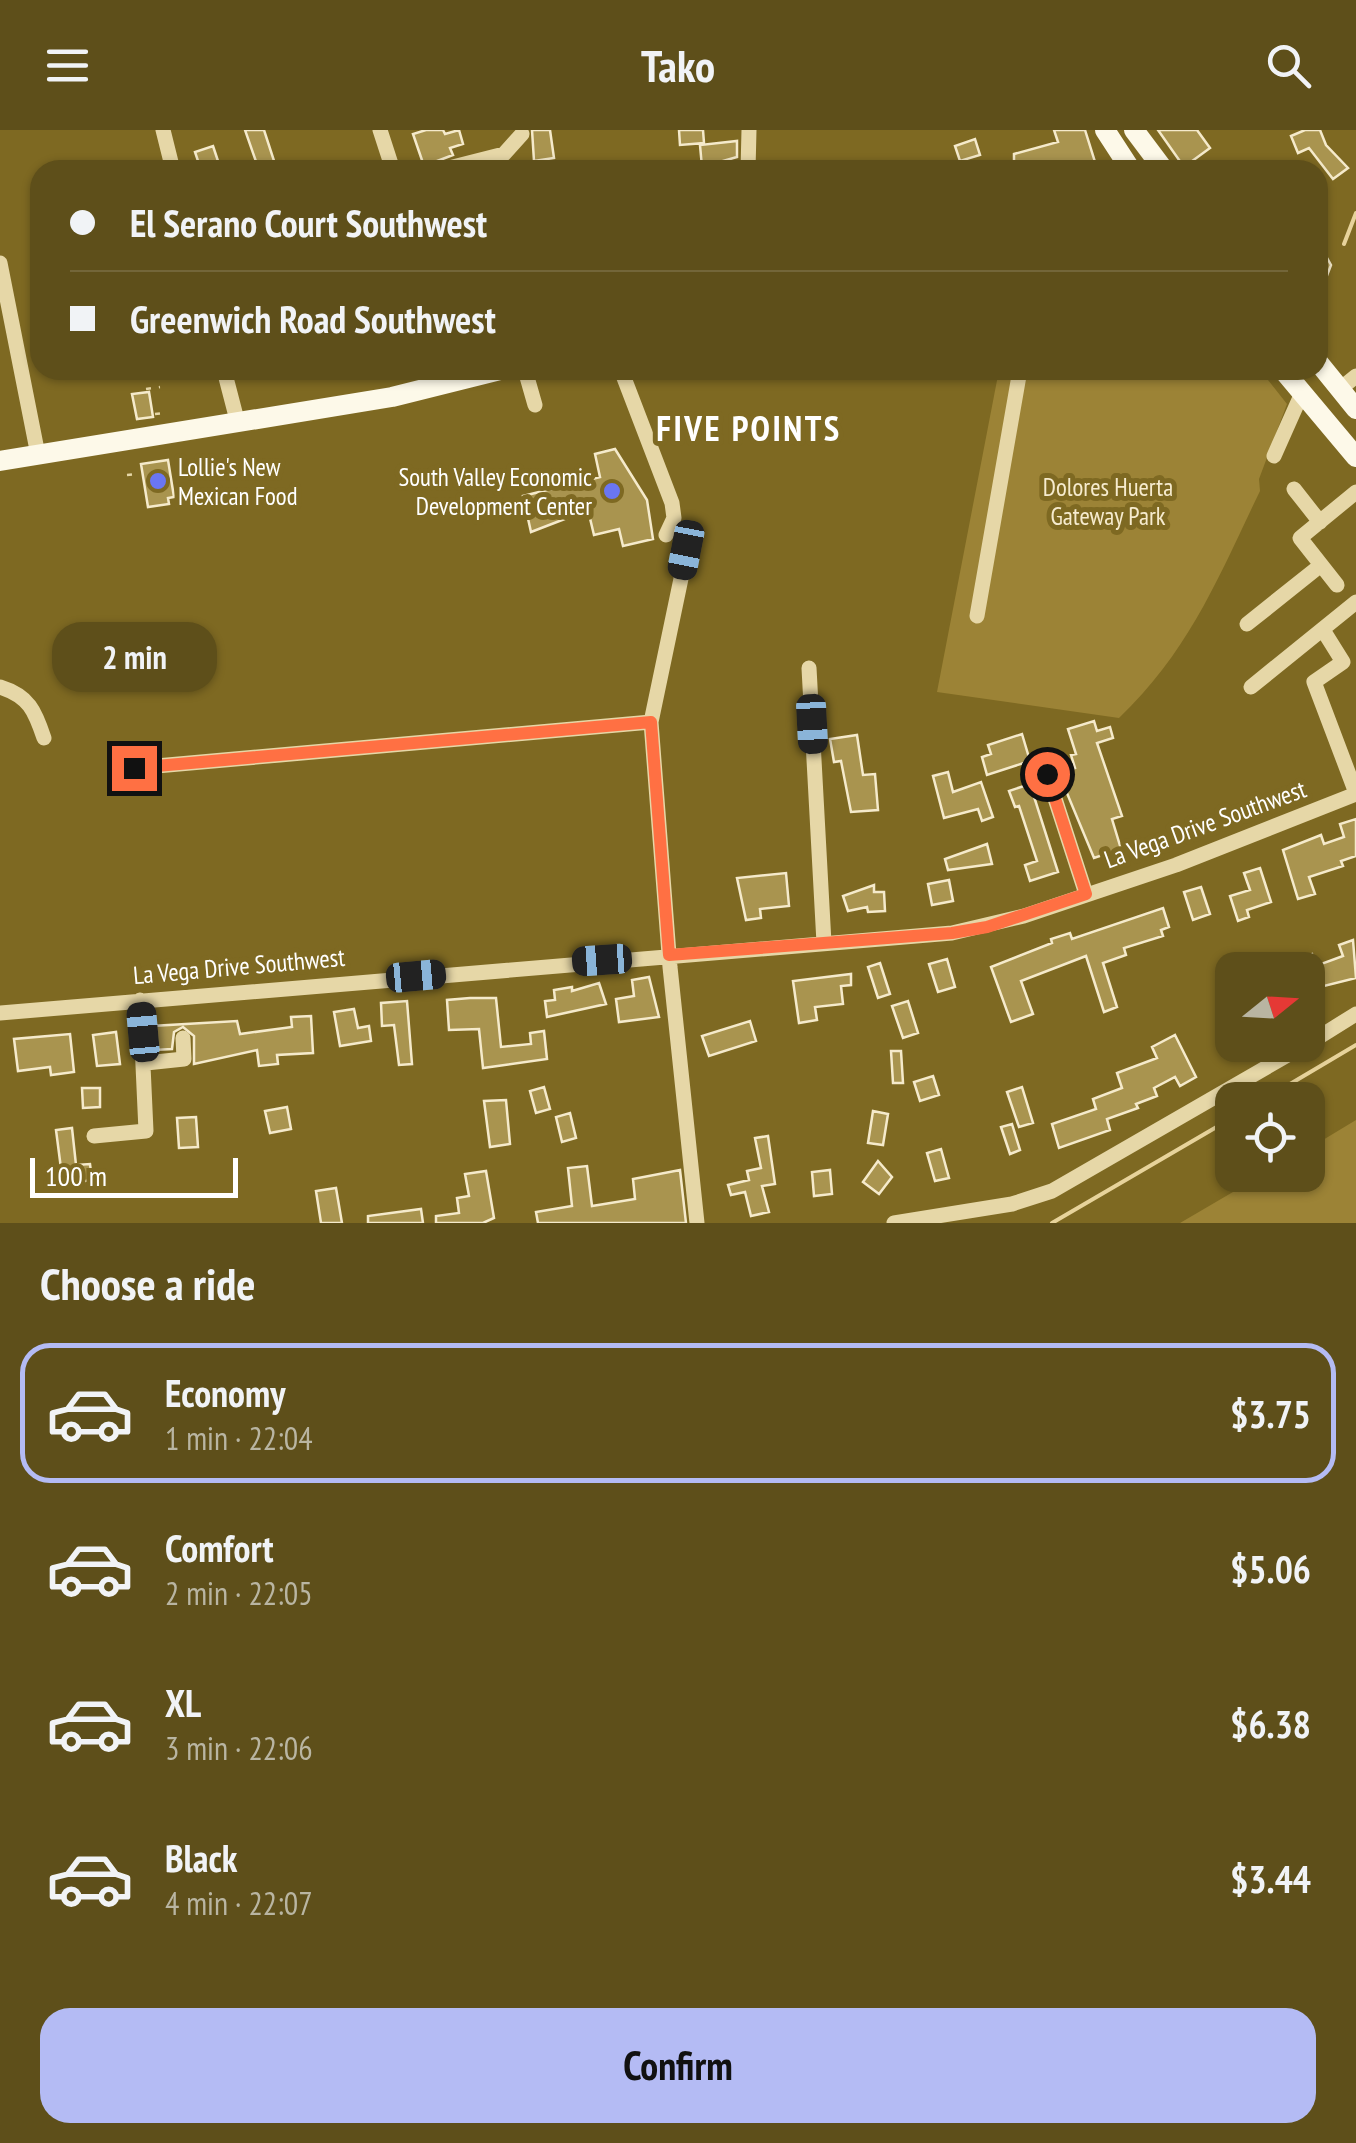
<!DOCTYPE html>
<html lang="en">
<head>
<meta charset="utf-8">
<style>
  body { margin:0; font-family:"PT Sans Narrow",sans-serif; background:#645623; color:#f1f3f6; height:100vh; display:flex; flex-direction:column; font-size:38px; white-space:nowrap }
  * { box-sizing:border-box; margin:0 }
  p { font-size:32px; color:#b9b5a2 }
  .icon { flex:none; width:55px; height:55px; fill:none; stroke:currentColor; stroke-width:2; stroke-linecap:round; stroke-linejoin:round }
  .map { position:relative; height:1093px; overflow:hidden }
  .details { display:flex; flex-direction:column; background:#5e4f1a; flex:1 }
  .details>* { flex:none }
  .guide { position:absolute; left:30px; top:30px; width:1298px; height:220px; border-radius:30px; box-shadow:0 2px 8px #0004; display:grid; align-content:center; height:220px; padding:0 40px; background:#5e4f1a }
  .needle { width:65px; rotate:72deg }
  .tools { position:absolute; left:1215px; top:822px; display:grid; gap:20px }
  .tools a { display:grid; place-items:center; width:110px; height:110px; border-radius:20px; background:#5e4f1a; box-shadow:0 2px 8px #0004; font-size:50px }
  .scale { position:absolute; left:30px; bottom:25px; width:208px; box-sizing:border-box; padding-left:10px; border:5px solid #fff; border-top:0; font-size:28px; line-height:35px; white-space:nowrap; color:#fff; -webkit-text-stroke:8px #7e6922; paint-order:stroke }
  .end { position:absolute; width:45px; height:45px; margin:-22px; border:12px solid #ff7043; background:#111; box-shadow:0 0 0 5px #111 }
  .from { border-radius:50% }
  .bubble { position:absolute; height:70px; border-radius:30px; background:#5e4f1a; box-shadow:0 2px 8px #0004; font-size:32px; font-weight:700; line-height:70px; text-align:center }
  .car { position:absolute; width:30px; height:60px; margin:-30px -15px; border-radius:12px; box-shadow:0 0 8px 2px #0007; background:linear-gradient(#222 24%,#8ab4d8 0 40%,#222 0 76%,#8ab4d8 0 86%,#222 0) }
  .guide b { display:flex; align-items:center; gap:35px; height:95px; font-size:38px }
  .guide b+b { border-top:2px solid #736639 }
  .guide i { width:25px; height:25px; background:#f1f3f6 }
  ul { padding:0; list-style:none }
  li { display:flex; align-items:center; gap:30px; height:140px; margin:0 20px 15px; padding:0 20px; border:5px solid transparent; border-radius:30px }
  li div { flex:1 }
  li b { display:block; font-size:38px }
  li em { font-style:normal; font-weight:700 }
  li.current { border-color:#b4bbf4 }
  li>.icon { width:90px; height:90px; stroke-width:1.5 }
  h2 { padding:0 40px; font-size:45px; line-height:120px }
  .action { display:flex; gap:20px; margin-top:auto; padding:20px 40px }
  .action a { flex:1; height:115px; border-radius:30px; background:#b4bbf4; color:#111; font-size:40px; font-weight:700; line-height:115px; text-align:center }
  header { display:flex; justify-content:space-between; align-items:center; height:130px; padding:0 40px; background:#5e4f1a; font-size:45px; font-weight:700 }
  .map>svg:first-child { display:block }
  .green { fill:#9c8336 }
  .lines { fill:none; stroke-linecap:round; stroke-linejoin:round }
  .stream { stroke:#e7d39b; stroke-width:4 }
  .building { fill:#a9944f; stroke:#f5eacb; stroke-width:2.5 }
  .path { stroke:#e6d7a7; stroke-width:2.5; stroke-dasharray:5 8; stroke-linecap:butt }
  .minor { stroke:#e6d7a7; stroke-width:15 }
  .major { stroke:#fdf9e9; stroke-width:20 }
  .route { stroke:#ff7043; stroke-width:12 }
  .poi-dot { fill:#6a76f2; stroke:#7e6922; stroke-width:4 }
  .labels { text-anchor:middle; stroke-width:10; stroke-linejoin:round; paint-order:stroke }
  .poi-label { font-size:25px; fill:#fff; stroke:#7e6922; text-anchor:start }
  .park-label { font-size:25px; fill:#f6ebce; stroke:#7e6922 }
  .street-label { font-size:25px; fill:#fff; stroke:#7e6922 }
  .district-label { font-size:35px; font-weight:bold; letter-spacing:2.5px; fill:#fff; stroke:#7e6922 }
</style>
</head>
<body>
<header><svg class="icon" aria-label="menu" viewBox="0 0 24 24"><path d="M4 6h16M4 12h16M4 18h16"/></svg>Tako<svg class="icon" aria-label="search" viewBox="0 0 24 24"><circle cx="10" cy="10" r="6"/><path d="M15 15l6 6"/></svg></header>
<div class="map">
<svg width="1356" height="1093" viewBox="0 0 1356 1093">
  <rect width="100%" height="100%" fill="#7e6922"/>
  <!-- green -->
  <path class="green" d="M999,240H1260L1287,274L1259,349L1260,361C1218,448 1190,520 1119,588L937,562Z
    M1356,990V1093H1180L1262,1045H1308V1019Z"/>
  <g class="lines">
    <!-- stream -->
    <path class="stream" d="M1344,114L1356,83
      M1263,970L1356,915
      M1052,1093L1232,988"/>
  </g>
  <!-- building -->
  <path class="building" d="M245,0H264L277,40H259Z
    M426,0H443L445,4L459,0L463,14L450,18L453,25L424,36L413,4Z
    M532,0H550L554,28L534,31Z
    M679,0H703L704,13L680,15Z
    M1054,0H1085L1095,32L1067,40H1014V24L1058,12Z
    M1158,0H1197L1210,18L1184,37Z
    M1305,0H1320L1326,15L1348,38L1333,49L1309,18L1298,23L1291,6Z
    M975,9L980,25L960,31L955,16Z
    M737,11V27L702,37L700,15Z
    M213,16L221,40H201L195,22Z
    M1326,126L1331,135L1318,169V133Z
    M149,262L153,287L137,289L132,264Z
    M615,319L647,370L653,409L623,416L619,399L594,405L588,380L531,402L523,366L600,347L595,324Z
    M168,330L174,367L168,368L169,374L148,377L141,334Z
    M1094,591L1097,601L1110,597L1113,608L1097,613L1122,686L1112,689L1121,719L1094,728L1059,644L1075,638L1071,625L1076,624L1068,599Z
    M1022,604L1030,631L987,645L982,627L991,624L988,615Z
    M857,605L863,645L875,644L878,680L851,682L841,631L834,632L830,609Z
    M948,642L953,662L981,652L993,687L982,691L978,679L944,688L933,646Z
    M1030,654L1058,742L1030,751L1025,735L1037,731L1019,676L1015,677L1009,661Z
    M1356,689V726L1341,731L1343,736L1309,747L1315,764L1298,769L1283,720L1321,705L1324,714L1344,707L1340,694Z
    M987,714L992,734L948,740L945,729Z
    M1260,738L1271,772L1247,780L1249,787L1238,791L1230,766L1250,760L1244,743Z
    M786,743L789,776L760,779L761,788L746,790L737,748Z
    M949,750L953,771L932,775L928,754Z
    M874,755V762H884L885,781L868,782L867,777L848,781L843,766Z
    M1201,757L1210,784L1193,790L1184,762Z
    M1163,778L1169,797L1161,800L1163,806L1124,818L1126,825L1103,833L1117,877L1104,882L1086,826L1021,851L1033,884L1011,892L991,837L1052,813L1051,809L1070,803L1072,809Z
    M1353,810L1356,848L1308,860V840H1297L1294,830L1312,824L1316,836L1343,826L1339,815Z
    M947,829L955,857L938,862L929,834Z
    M880,833L890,864L878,868L868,837Z
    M851,844V855L841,856L843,874L815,877L817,890L799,893L793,851Z
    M649,847L659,887L619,892L616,869L634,866L632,850Z
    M599,853L606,874L547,887L545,871L555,870L554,860L572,857V861Z
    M470,868H496L501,917L531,914L530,903L544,901L547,929L483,938L479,899L449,900L447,870Z
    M407,871L412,934L399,935L394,895L382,896L381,873Z
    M908,871L918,903L903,908L892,876Z
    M354,879L358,898L369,896L371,911L340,916L334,882Z
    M311,886L313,923L277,925L278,934L259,936L257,920L194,934V906L183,897L174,902L172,919L154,920L152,896L237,891L240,904L292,897L291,887Z
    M750,891L756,911L709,926L702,906Z
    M116,902L120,934L97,936L93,905Z
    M70,904L74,942L51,945L50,937L18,941L14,909Z
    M1175,905L1196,947L1180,956L1175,947L1154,958L1157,966L1136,974L1138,978L1107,989L1110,1000L1059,1018L1052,994L1096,979L1093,969L1122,958L1117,943L1157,928L1152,917Z
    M891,921H901L903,953H893Z
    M933,946L939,965L920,971L914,952Z
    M544,957L550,979L536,983L530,961Z
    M1022,957L1033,993L1019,997L1007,962Z
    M82,958H100V977L83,978Z
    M506,970L510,1014L490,1017L484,971Z
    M287,977L291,999L270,1003L265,981Z
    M873,981L888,984L883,1015L868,1013Z
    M570,983L576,1008L562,1012L556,987Z
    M196,987L198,1017L179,1018L177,988Z
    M1012,994L1020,1020L1010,1024L1001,997Z
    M72,998L76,1035L90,1034L92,1050L63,1054L56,1000Z
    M768,1006L775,1054L762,1056L769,1082L751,1086L745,1062L731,1065L728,1055L749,1050L747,1041L761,1038L755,1008Z
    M941,1019L949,1048L935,1051L927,1023Z
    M878,1031L892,1047L879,1064L863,1052Z
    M587,1036L592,1076L635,1069L633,1049L680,1040L686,1093H538L536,1082L572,1076L568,1038Z
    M830,1040L832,1064L814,1066L812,1042Z
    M486,1041L494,1088L483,1093H436V1086L459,1083L457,1068L469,1066L465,1044Z
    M336,1058L342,1093H321L316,1061Z
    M421,1079L423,1093H368V1086Z"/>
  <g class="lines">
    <!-- path -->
    <path class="path" d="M290,240V242
      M146,259L160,257
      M155,284L164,283
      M127,345L137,344"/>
    <!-- minor -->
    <path class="minor" d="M163,0L173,40
      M380,0L393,40
      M441,40L504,24L522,4
      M748,40L749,0
      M0,133L38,325
      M224,240L237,290
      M525,240L535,275
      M621,240L672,373L674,388L666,405
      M1340,259L1356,246
      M1274,326L1302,263
      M1294,359L1320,392
      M687,420L651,592L670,837L697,1093
      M1337,455L1300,408L1356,362
      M977,486L1020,240
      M1247,494L1321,435
      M1323,500L1343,532L1314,552L1356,663
      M809,538L824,813
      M0,557C29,566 35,581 44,608
      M1251,557L1356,472
      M1048,631L1047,644L1086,764
      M134,638L651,592
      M0,883L952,803L1024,786L1176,735L1356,664
      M1308,914L1356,884
      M146,933L184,929L183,908
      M94,1006L146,1001L140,870
      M894,1093L1012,1074L1052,1061L1305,915"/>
    <!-- major -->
    <path class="major" d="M1105,0L1131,40
      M1134,0L1164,40
      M1318,232L1356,279
      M1283,240L1356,327
      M0,331L392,267L500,240"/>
  </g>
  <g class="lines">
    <!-- route -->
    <path class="route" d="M134,638L651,592L669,825L952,803L987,797L1086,764L1047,644"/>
  </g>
  <!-- markers -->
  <g class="poi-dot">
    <circle cx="158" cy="351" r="10"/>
    <circle cx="612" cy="361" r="10"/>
  </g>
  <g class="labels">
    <!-- poi labels -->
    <g class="poi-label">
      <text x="178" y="346">Lollie's New<tspan x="178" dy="29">Mexican Food</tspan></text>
      <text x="592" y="356" text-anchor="end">South Valley Economic<tspan x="592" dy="29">Development Center</tspan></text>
    </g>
    <!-- park labels -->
    <g class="park-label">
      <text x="1108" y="366">Dolores Huerta<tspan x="1108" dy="29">Gateway Park</tspan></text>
    </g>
    <!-- street labels -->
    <g class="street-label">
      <text transform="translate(1205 694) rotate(-20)" y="9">La Vega Drive Southwest</text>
      <text transform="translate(239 836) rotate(-5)" y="9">La Vega Drive Southwest</text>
    </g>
    <!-- district labels -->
    <g class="district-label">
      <text x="749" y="311">FIVE POINTS</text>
    </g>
  </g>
</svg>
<div class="tools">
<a><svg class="needle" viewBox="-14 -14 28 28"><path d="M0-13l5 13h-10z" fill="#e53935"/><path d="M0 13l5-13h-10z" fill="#b9b5a2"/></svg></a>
<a><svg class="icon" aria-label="locate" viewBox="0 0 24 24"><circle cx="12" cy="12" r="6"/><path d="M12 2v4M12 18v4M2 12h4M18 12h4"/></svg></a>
</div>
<div class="scale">100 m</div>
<i class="end from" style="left:1047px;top:644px"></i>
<i class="end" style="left:134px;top:638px"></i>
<div class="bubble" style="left:52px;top:492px;width:165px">2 min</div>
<i class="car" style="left:686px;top:420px;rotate:191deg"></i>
<i class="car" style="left:812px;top:594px;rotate:177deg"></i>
<i class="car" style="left:602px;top:830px;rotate:266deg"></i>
<i class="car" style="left:416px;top:846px;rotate:85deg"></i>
<i class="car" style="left:143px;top:902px;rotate:355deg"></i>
<div class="guide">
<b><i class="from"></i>El Serano Court Southwest</b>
<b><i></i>Greenwich Road Southwest</b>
</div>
</div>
<section class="details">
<h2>Choose a ride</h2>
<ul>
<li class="current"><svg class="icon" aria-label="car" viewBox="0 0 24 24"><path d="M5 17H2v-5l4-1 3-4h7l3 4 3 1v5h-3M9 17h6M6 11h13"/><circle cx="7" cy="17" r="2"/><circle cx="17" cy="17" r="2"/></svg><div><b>Economy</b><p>1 min · 22:04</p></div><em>$3.75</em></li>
<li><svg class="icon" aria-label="car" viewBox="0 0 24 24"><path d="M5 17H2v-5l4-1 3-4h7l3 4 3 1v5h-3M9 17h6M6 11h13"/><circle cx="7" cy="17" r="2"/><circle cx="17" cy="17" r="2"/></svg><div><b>Comfort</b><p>2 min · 22:05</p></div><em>$5.06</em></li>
<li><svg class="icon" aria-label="car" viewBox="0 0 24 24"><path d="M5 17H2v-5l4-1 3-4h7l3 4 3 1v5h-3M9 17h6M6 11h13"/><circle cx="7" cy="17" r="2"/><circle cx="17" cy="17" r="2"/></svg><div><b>XL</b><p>3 min · 22:06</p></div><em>$6.38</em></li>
<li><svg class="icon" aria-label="car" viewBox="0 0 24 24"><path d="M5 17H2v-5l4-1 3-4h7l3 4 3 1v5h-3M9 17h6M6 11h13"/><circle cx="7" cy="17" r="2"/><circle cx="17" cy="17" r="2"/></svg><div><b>Black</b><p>4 min · 22:07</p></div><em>$3.44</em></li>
</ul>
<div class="action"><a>Confirm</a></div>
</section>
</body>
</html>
